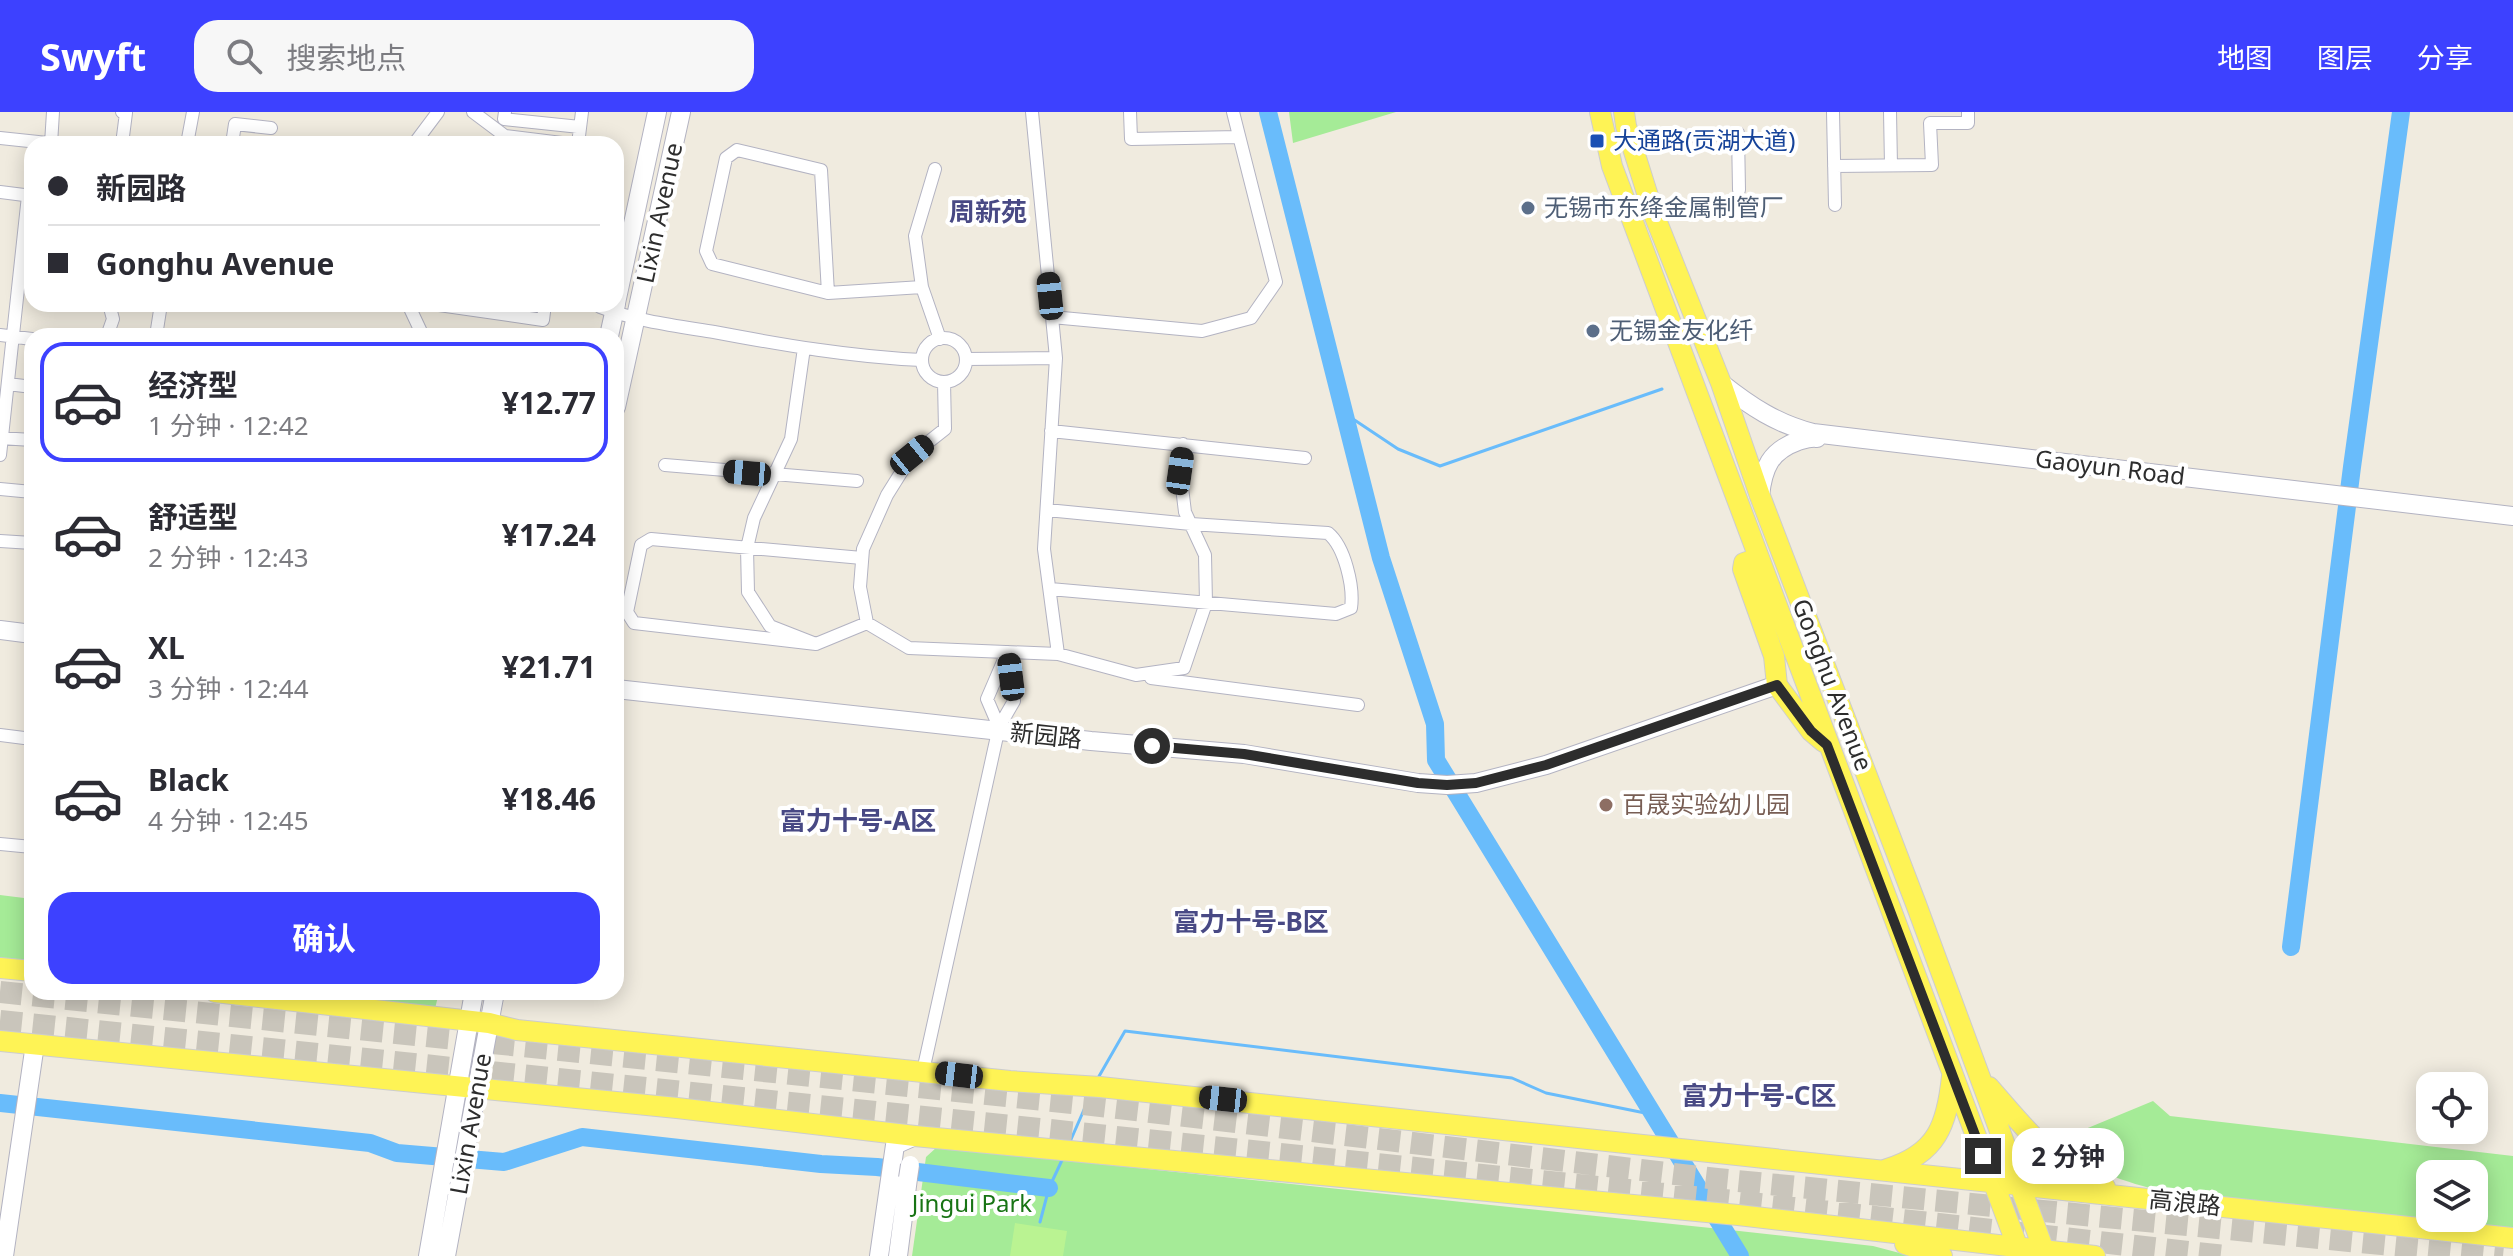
<!DOCTYPE html>
<html lang="zh">
<head>
<meta charset="utf-8">
<style>
  body { margin:0; font-family:"Noto Sans","Noto Sans SC",sans-serif; background:#f7f7f7; color:#2b2b33; height:100vh; display:flex; flex-direction:column; font-size:30px; white-space:nowrap }
  * { box-sizing:border-box; margin:0 }
  p { font-size:26px; color:#7c7c81 }
  .icon { flex:none; width:44px; height:44px; fill:none; stroke:currentColor; stroke-width:2; stroke-linecap:round; stroke-linejoin:round }
  .map { position:relative; flex:1; overflow:hidden }
  .drawer { position:absolute; left:24px; top:216px; width:600px; height:672px; display:flex; flex-direction:column; background:#fff; border-radius:24px; box-shadow:0 4px 20px #0003 }
  .drawer>* { flex:none }
  .top-card { position:absolute; left:24px; top:24px; width:600px; height:176px; border-radius:24px; box-shadow:0 4px 20px #0003; display:grid; align-content:center; height:176px; padding:0 24px; background:#fff }
  .tools { position:absolute; left:2416px; top:960px; display:grid; gap:16px }
  .tools a { display:grid; place-items:center; width:72px; height:72px; border-radius:16px; background:#fff; box-shadow:0 4px 20px #0003; font-size:40px }
  .end { position:absolute; width:36px; height:36px; margin:-18px; border:10px solid #2d2d2d; background:#fff; box-shadow:0 0 0 4px #fff }
  .from { border-radius:50% }
  .bubble { position:absolute; height:56px; border-radius:24px; background:#fff; box-shadow:0 4px 20px #0003; font-size:26px; font-weight:700; line-height:56px; text-align:center }
  .car { position:absolute; width:24px; height:48px; margin:-24px -12px; border-radius:10px; box-shadow:0 0 6px 2px #0007; background:linear-gradient(#222 24%,#8ab4d8 0 40%,#222 0 76%,#8ab4d8 0 86%,#222 0) }
  .top-card b { display:flex; align-items:center; gap:28px; height:76px; font-size:30px }
  .top-card b+b { border-top:2px solid #e1e1e2 }
  .top-card i { width:20px; height:20px; background:#2b2b33 }
  ul { padding:14px 0 0; list-style:none }
  li { display:flex; align-items:center; gap:24px; height:120px; margin:0 16px 12px; padding:0 8px; border:4px solid transparent; border-radius:24px }
  li div { flex:1 }
  li b { display:block; font-size:30px }
  li em { font-style:normal; font-weight:700 }
  li.current { border-color:#3d41ff }
  li>.icon { width:72px; height:72px; stroke-width:1.5 }
  .action { display:flex; gap:16px; margin-top:auto; padding:16px 24px }
  .action a { flex:1; height:92px; border-radius:24px; background:#3d41ff; color:#fff; font-size:32px; font-weight:700; line-height:92px; text-align:center }
  header { display:flex; align-items:center; gap:48px; box-sizing:border-box; height:112px; padding:0 40px; background:#3d41ff; color:#fff }
  header strong { font-size:38px }
  nav { display:flex; gap:44px; margin-inline-start:auto; font-size:28px }
  .search { width:560px; height:72px; background:#f7f7f7; display:flex; align-items:center; gap:20px; box-sizing:border-box; padding:0 28px; border-radius:24px; color:#7c7c81; font-size:30px }
  .map>svg:first-child { display:block }
  .green { fill:#a5eb97; fill-rule:evenodd }
  .pitch { fill:#baf392 }
  .lines { fill:none; stroke-linecap:round; stroke-linejoin:round }
  .stream { stroke:#69bcfb; stroke-width:3 }
  .river { stroke:#69bcfb; stroke-width:18 }
  .highway-tunnel { stroke:#c9c5bb; stroke-width:22; stroke-dasharray:22 11; stroke-linecap:butt }
  .street-casing { stroke:#b3b3c2; stroke-width:14 }
  .secondary-casing { stroke:#b3b3c2; stroke-width:20 }
  .primary-casing { stroke:#cdcdcd; stroke-width:22 }
  .street { stroke:#fff; stroke-width:12 }
  .secondary { stroke:#fff; stroke-width:18 }
  .primary { stroke:#fef355; stroke-width:20 }
  .secondary-bridge-casing { stroke:#b3b3c2; stroke-width:20; stroke-linecap:butt }
  .secondary-bridge { stroke:#fff; stroke-width:18 }
  .route { stroke:#2d2d2d; stroke-width:10 }
  .transit-dot { fill:#1a4fb4; stroke:#fff; stroke-width:3 }
  .service-dot { fill:#5c6f8a; stroke:#fff; stroke-width:3 }
  .education-dot { fill:#8d6e63; stroke:#fff; stroke-width:3 }
  .labels { text-anchor:middle; stroke-width:8; stroke-linejoin:round; paint-order:stroke }
  .transit-label { font-size:24px; fill:#164399; stroke:#fff; text-anchor:start }
  .service-label { font-size:24px; fill:#4e5e75; stroke:#fff; text-anchor:start }
  .street-label { font-size:24px; fill:#2d2d2d; stroke:#fff }
  .education-label { font-size:24px; fill:#785e54; stroke:#fff; text-anchor:start }
  .park-label { font-size:24px; fill:#187414; stroke:#fff }
  .neighbourhood-label { font-size:26px; font-weight:bold; fill:#484984; stroke:#fff }
</style>
</head>
<body>
<header>
<strong>Swyft</strong>
<div class="search"><svg class="icon" aria-label="search" viewBox="0 0 24 24"><circle cx="10" cy="10" r="6"/><path d="M15 15l6 6"/></svg>搜索地点</div>
<nav><a>地图</a><a>图层</a><a>分享</a></nav>
</header>
<div class="map">
<svg width="2513" height="1144" viewBox="0 0 2513 1144">
  <rect width="100%" height="100%" fill="#f0ebdf"/>
  <!-- green -->
  <path class="green" d="M1289,0H1396L1293,31Z
    M0,783L32,787V857L0,853Z
    M242,880H439L434,901Z
    M2153,989L2170,1004L2513,1044V1117L2166,1080C2124,1070 2087,1058 2054,1030ZM2430,1062H2474V1106H2430Z
    M937,1035L1730,1118L1873,1134L1911,1144H912L926,1045Z"/>
  <!-- pitch -->
  <path class="pitch" d="M1015,1111L1067,1119L1063,1144H1010Z"/>
  <g class="lines">
    <!-- stream -->
    <path class="stream" d="M1347,303L1398,337L1440,354L1662,277
      M1098,966L1125,919L1512,966L1546,981L1655,1003
      M1069,1032L1090,984
      M1040,1110L1049,1076L1063,1046"/>
    <!-- river -->
    <path class="river" d="M1268,0L1381,446L1435,612L1436,648L1740,1144
      M2291,835L2352,355L2401,0
      M0,991L370,1031L397,1041L504,1050L582,1025L821,1052L877,1055L1049,1076"/>
    <!-- highway-tunnel -->
    <path class="highway-tunnel" d="M0,880L1092,993L1717,1067L2503,1144
      M0,909L1724,1088L2225,1144"/>
    <!-- street casing -->
    <g class="street-casing">
      <path id="street" d="M122,0L126,1L122,32
        M473,0L505,24L570,32
        M505,0L504,7L580,15
        M1130,0L1131,27L1239,25
        M1833,0L1835,93
        M1890,0L1891,53
        M0,26L57,32
        M1649,26L1738,21L1739,78
        M51,32L53,0
        M187,32L193,0
        M232,32L235,12L271,16
        M414,32L438,0
        M578,32L582,0
        M1834,54L1932,53L1930,11H1968V0
        M935,57L915,124L922,175L940,227
        M0,80L32,84
        M828,181L821,58L737,38L726,46L706,139L712,152L828,181L922,175
        M408,192L423,224
        M432,192L543,208L545,192
        M600,195C636,209 677,214 714,220C783,233 852,245 922,248
        M1052,205L1202,219L1251,206L1276,170L1233,0
        M0,223L32,227
        M107,224L113,207L109,192
        M156,224L161,192
        M922 248a22 22 0 1 1 44 0a22 22 0 1 1-44 0Z
        M804,236L791,327L754,406L747,436L748,480L770,514L816,532L867,511
        M966,247L1056,246L1032,0
        M944,270L945,317L912,343L887,383L863,437L860,475L867,511L909,536L1058,542L1044,437L1056,246
        M8,272L32,275
        M1051,319L1305,346
        M0,326L32,328
        M0,343L28,84
        M665,353L857,369
        M0,377L32,380
        M1047,398L1191,412L1328,421C1345,435 1354,475 1351,496L1336,502L1050,477
        M0,429L32,431
        M816,532L634,511L627,500L641,433L651,427L862,446
        M1058,542L1136,563L1184,556L1206,491L1205,443L1185,400L1180,359L1183,332
        M1151,566L1358,593
        M999,615L987,587L1006,543
        M0,623L32,627
        M0,732L32,735
        M923,959L999,615L1014,589L1007,540"/>
    </g>
    <!-- secondary casing -->
    <g class="secondary-casing">
      <path id="secondary" d="M616,191L657,0
        M609,224L616,192
        M1721,271C1750,294 1777,312 1813,321L2513,404
        M616,295L681,0
        M1760,384C1763,356 1770,339 1798,329C1805,327 1810,325 1817,326
        M0,518L32,522
        M616,577L1091,629L1244,642L1418,671L1447,673L1476,671L1546,653L1777,573
        M4,1144L35,932
        M428,1144L474,880
        M446,1144L495,880
        M879,1144L895,1033L915,1024
        M898,1144L908,1066"/>
    </g>
    <!-- primary casing -->
    <g class="primary-casing">
      <path id="primary" d="M1600,0L1612,54L2021,1144
        M1624,0L1626,14L1653,100L1721,271L1760,384L1916,792L2046,1144
        M1758,446L1744,451L1743,457L1774,544L1777,573L1811,619L1824,630
        M0,856L32,859
        M215,880L489,911L517,918L1010,969L1100,975L2513,1126
        M0,929L677,996L915,1024L1738,1103L2095,1144
        M1989,975C2025,1016 2053,1054 2105,1075
        M1887,1057C1937,1042 1947,1013 1952,964
        M1905,1132L1942,1144"/>
    </g>
    <!-- street -->
    <use href="#street" class="street"/>
    <!-- secondary -->
    <use href="#secondary" class="secondary"/>
    <!-- primary -->
    <use href="#primary" class="primary"/>
    <!-- secondary-bridge casing -->
    <g class="secondary-bridge-casing">
      <path id="secondary-bridge" d="M908,1066L910,1053"/>
    </g>
    <!-- secondary-bridge -->
    <use href="#secondary-bridge" class="secondary-bridge"/>
  </g>
  <g class="lines">
    <!-- route -->
    <path class="route" d="M1152,634L1244,642L1418,671L1447,673L1476,671L1546,653L1777,573L1811,619L1827,633L1983,1044"/>
  </g>
  <!-- markers -->
  <rect class="transit-dot" x="1589" y="21" width="16" height="16" rx="4"/>
  <g class="service-dot">
    <circle cx="1528" cy="96" r="8"/>
    <circle cx="1593" cy="219" r="8"/>
  </g>
  <circle class="education-dot" cx="1606" cy="693" r="8"/>
  <g class="labels">
    <!-- transit labels -->
    <g class="transit-label">
      <text x="1613" y="37">大通路(贡湖大道)</text>
    </g>
    <!-- service labels -->
    <g class="service-label">
      <text x="1544" y="104">无锡市东绛金属制管厂</text>
      <text x="1609" y="227">无锡金友化纤</text>
    </g>
    <!-- street labels -->
    <g class="street-label">
      <text transform="translate(660 101) rotate(-78)" y="8">Lixin Avenue</text>
      <text transform="translate(2110 356) rotate(7)" y="8">Gaoyun Road</text>
      <text transform="translate(1832 573) rotate(69)" y="8">Gonghu Avenue</text>
      <text transform="translate(1046 624) rotate(6)" y="8">新园路</text>
      <text transform="translate(471 1012) rotate(-80)" y="8">Lixin Avenue</text>
      <text transform="translate(2185 1091) rotate(6)" y="8">高浪路</text>
    </g>
    <!-- education labels -->
    <g class="education-label">
      <text x="1622" y="701">百晟实验幼儿园</text>
    </g>
    <!-- park labels -->
    <g class="park-label">
      <text x="972" y="1100">Jingui Park</text>
    </g>
    <!-- neighbourhood labels -->
    <g class="neighbourhood-label">
      <text x="988" y="109">周新苑</text>
      <text x="858" y="718">富力十号-A区</text>
      <text x="1251" y="819">富力十号-B区</text>
      <text x="1759" y="993">富力十号-C区</text>
    </g>
  </g>
</svg>
<div class="tools">
<a><svg class="icon" aria-label="locate" viewBox="0 0 24 24"><circle cx="12" cy="12" r="6"/><path d="M12 2v4M12 18v4M2 12h4M18 12h4"/></svg></a>
<a><svg class="icon" aria-label="layers" viewBox="0 0 24 24"><path d="M12 4l9 5-9 5-9-5zM3 14l9 5 9-5"/></svg></a>
</div>
<i class="end from" style="left:1152px;top:634px"></i>
<i class="end" style="left:1983px;top:1044px"></i>
<div class="bubble" style="left:2012px;top:1016px;width:112px">2 分钟</div>
<i class="car" style="left:1050px;top:184px;rotate:354deg"></i>
<i class="car" style="left:912px;top:343px;rotate:51deg"></i>
<i class="car" style="left:1180px;top:359px;rotate:8deg"></i>
<i class="car" style="left:747px;top:361px;rotate:275deg"></i>
<i class="car" style="left:1011px;top:565px;rotate:353deg"></i>
<i class="car" style="left:959px;top:963px;rotate:277deg"></i>
<i class="car" style="left:1223px;top:987px;rotate:276deg"></i>
<div class="top-card">
<b><i class="from"></i>新园路</b>
<b><i></i>Gonghu Avenue</b>
</div>
<section class="drawer">
<ul>
<li class="current"><svg class="icon" aria-label="car" viewBox="0 0 24 24"><path d="M5 17H2v-5l4-1 3-4h7l3 4 3 1v5h-3M9 17h6M6 11h13"/><circle cx="7" cy="17" r="2"/><circle cx="17" cy="17" r="2"/></svg><div><b>经济型</b><p>1 分钟 · 12:42</p></div><em>¥12.77</em></li>
<li><svg class="icon" aria-label="car" viewBox="0 0 24 24"><path d="M5 17H2v-5l4-1 3-4h7l3 4 3 1v5h-3M9 17h6M6 11h13"/><circle cx="7" cy="17" r="2"/><circle cx="17" cy="17" r="2"/></svg><div><b>舒适型</b><p>2 分钟 · 12:43</p></div><em>¥17.24</em></li>
<li><svg class="icon" aria-label="car" viewBox="0 0 24 24"><path d="M5 17H2v-5l4-1 3-4h7l3 4 3 1v5h-3M9 17h6M6 11h13"/><circle cx="7" cy="17" r="2"/><circle cx="17" cy="17" r="2"/></svg><div><b>XL</b><p>3 分钟 · 12:44</p></div><em>¥21.71</em></li>
<li><svg class="icon" aria-label="car" viewBox="0 0 24 24"><path d="M5 17H2v-5l4-1 3-4h7l3 4 3 1v5h-3M9 17h6M6 11h13"/><circle cx="7" cy="17" r="2"/><circle cx="17" cy="17" r="2"/></svg><div><b>Black</b><p>4 分钟 · 12:45</p></div><em>¥18.46</em></li>
</ul>
<div class="action"><a>确认</a></div>
</section>
</div>
</body>
</html>
